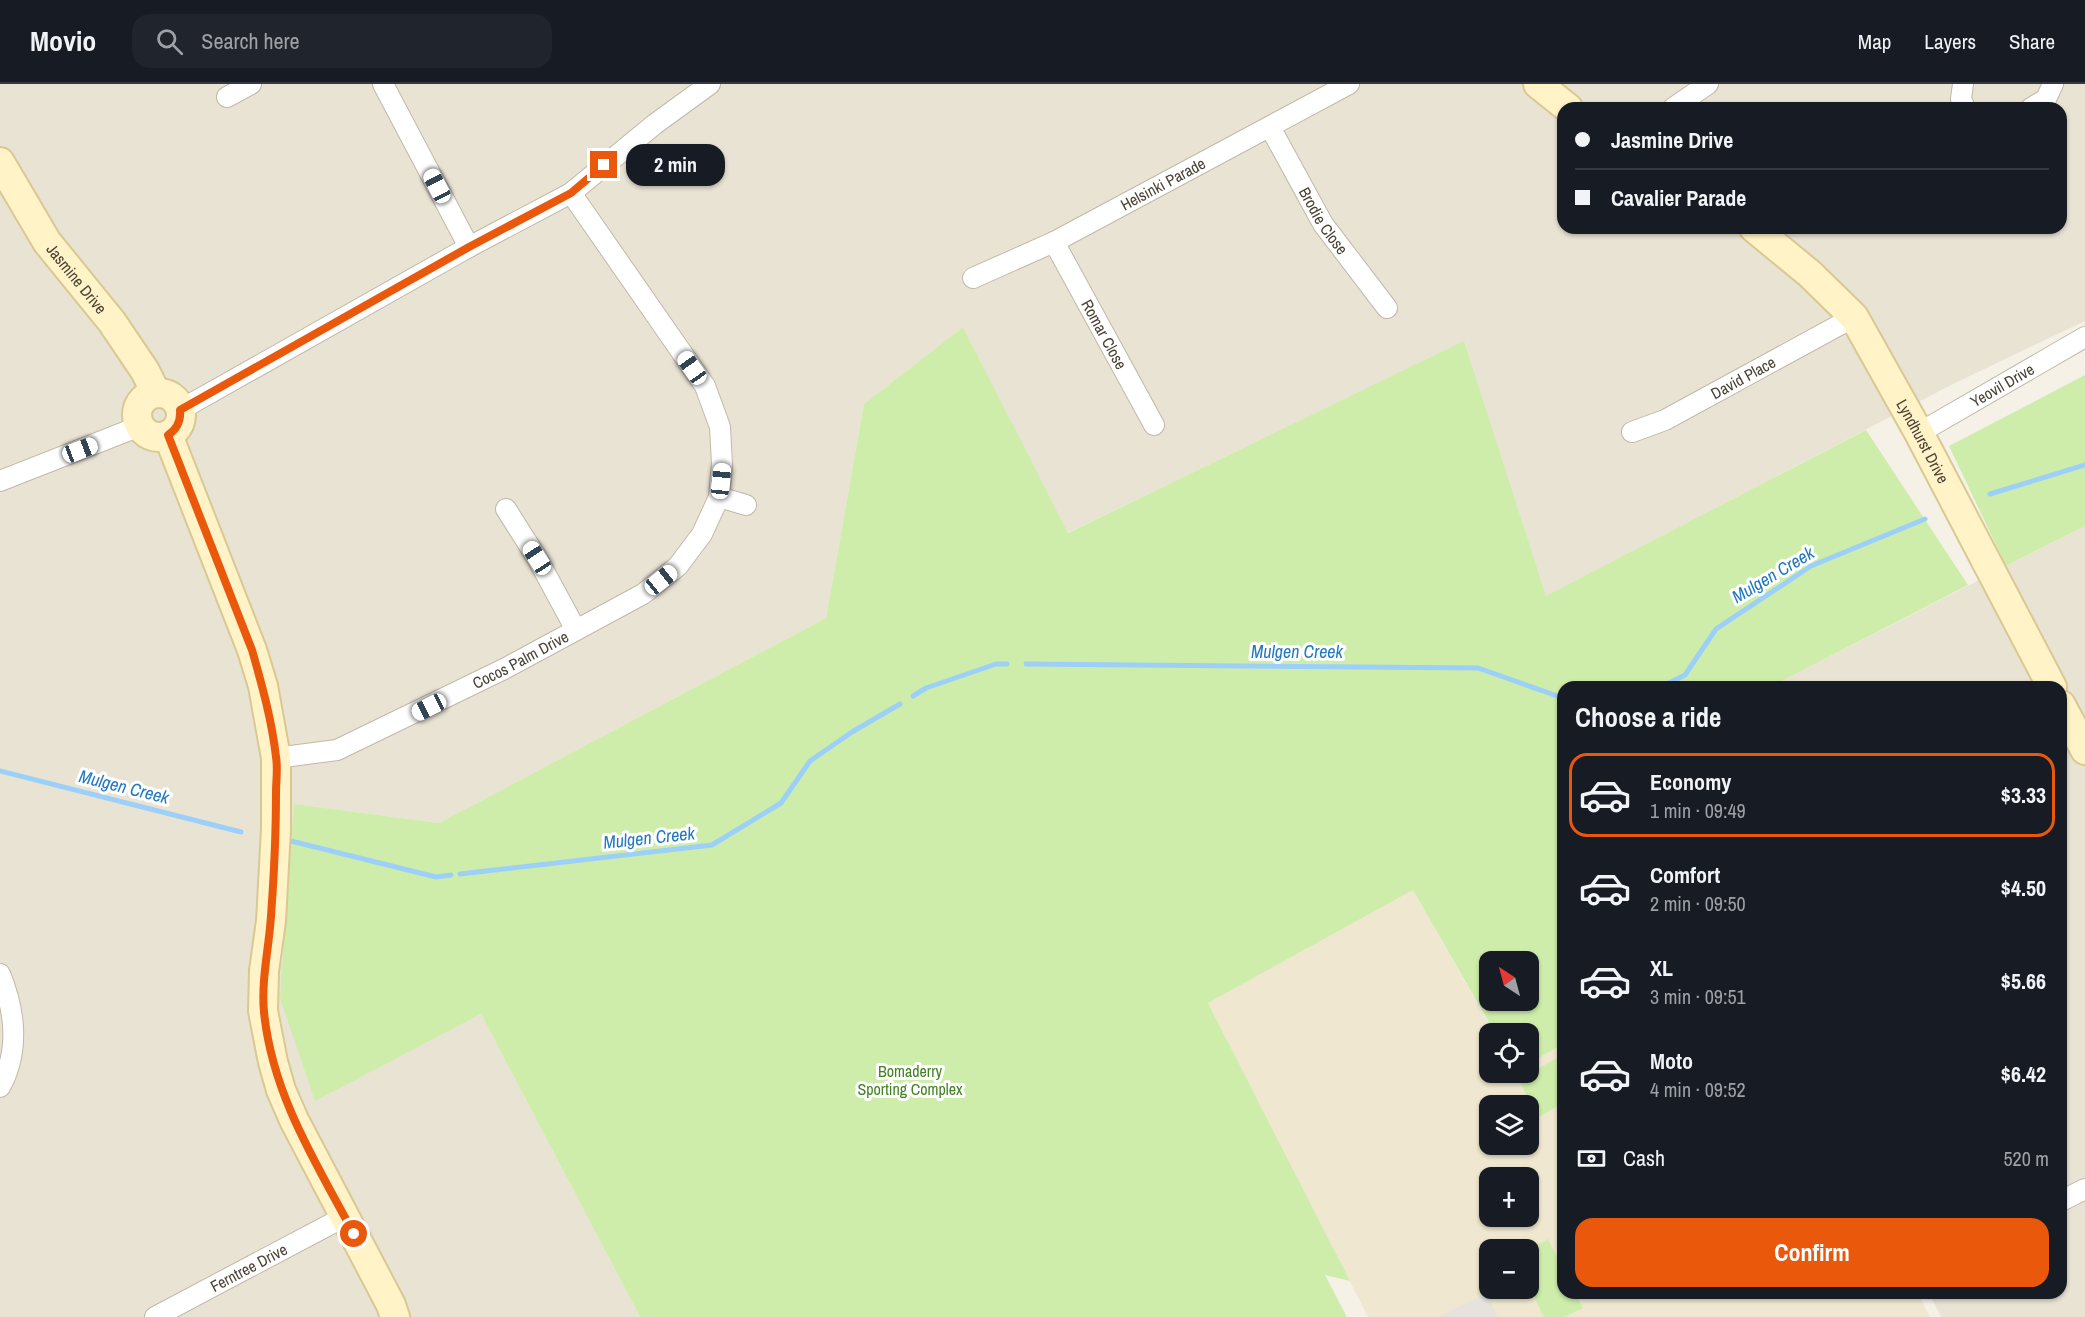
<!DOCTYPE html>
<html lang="en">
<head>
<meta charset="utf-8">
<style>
  body { margin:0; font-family:"Archivo Narrow",sans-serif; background:#20242c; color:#f1f3f6; height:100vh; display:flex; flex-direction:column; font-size:22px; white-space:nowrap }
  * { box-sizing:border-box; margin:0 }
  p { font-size:20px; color:#9ea1a6 }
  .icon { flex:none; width:33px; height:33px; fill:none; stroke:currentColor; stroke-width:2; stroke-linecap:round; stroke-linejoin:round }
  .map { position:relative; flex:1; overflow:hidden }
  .panel { position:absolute; left:1557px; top:597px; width:510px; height:618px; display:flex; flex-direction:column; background:#171b24; border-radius:18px; box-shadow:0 2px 4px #0004 }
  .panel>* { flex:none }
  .guide { position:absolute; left:1557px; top:18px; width:510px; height:132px; border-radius:18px; box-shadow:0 2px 4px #0004; display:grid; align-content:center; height:132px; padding:0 18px; background:#171b24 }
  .needle { width:39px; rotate:324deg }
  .tools { position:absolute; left:1479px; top:867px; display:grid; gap:12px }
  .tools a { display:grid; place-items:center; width:60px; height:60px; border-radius:12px; background:#171b24; box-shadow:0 2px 4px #0004; font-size:30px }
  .end { position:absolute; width:27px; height:27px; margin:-14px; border:8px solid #ea580c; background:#fff; box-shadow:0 0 0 3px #fff }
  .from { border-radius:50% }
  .bubble { position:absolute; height:42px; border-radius:18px; background:#171b24; box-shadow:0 2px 4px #0004; font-size:20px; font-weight:700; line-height:42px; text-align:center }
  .car { position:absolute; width:18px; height:36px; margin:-18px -9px; border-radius:8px; box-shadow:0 0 4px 2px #0007; background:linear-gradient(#fff 24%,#345 0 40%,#fff 0 76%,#345 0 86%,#fff 0) }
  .guide b { display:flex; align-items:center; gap:21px; height:57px; font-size:22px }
  .guide b+b { border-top:2px solid #363941 }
  .guide i { width:15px; height:15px; background:#f1f3f6 }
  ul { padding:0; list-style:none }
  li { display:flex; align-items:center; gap:18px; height:84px; margin:0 12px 9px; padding:0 6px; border:3px solid transparent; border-radius:18px }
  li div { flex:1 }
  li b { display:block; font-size:22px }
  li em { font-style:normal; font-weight:700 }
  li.selected { border-color:#ea580c }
  li>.icon { width:54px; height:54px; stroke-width:1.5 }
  h2 { padding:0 18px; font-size:27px; line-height:72px }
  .pay { display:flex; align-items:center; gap:15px; height:66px; padding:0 18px; font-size:22px }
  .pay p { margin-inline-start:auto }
  .cta { display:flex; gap:12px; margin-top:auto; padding:12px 18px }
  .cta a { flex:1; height:69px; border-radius:18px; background:#ea580c; color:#fff; font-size:24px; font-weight:700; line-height:69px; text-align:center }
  header { display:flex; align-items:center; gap:36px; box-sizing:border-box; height:84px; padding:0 30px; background:#171b24; border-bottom:2px solid #363941 }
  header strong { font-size:28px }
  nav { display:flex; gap:33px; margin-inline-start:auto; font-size:21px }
  .search { width:420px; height:54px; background:#20242c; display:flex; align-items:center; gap:15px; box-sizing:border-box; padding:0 21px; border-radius:18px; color:#9ea1a6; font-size:22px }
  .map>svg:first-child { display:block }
  .residential { fill:#e9e3d4; fill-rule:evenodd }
  .education { fill:#efe7cf; fill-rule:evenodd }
  .green { fill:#ceedab; fill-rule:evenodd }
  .parking { fill:#e6e3df }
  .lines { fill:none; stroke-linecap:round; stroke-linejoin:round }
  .stream { stroke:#9dd0f8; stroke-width:5 }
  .street-casing { stroke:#c1b9a8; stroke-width:22 }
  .secondary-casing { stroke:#d9c892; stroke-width:32 }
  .street { stroke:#fff; stroke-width:20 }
  .secondary { stroke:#fff3c7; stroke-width:28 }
  .route { stroke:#ea580c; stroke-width:8 }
  .labels { text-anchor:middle; stroke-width:6; stroke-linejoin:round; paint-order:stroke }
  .street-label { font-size:16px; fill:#494235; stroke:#fff }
  .park-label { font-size:16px; fill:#438122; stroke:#fff }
  .water-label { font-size:18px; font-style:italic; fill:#2379c0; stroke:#fff }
</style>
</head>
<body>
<header>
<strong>Movio</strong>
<div class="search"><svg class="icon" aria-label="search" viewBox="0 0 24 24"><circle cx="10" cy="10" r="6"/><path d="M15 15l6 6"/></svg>Search here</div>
<nav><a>Map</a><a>Layers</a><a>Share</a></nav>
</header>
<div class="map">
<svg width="2085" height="1233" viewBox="0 0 2085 1233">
  <rect width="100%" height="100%" fill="#f5f1e7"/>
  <!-- residential -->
  <path class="residential" d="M0,0H2085V237L1953,300L1546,513L1464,258L1067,449L963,243L864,320L826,534L439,739L294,720L315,1016L481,930L640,1233H0ZM1563,24H2061V144H1563Z
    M2085,442V1233H1941L1929,1209H2061V603H1770Z"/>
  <!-- education -->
  <path class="education" d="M1413,806L1494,949L1563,911V1209H1918L1930,1233H1368L1208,919ZM1490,950H1528V988H1490ZM1490,1022H1528V1060H1490ZM1490,1094H1528V1132H1490ZM1490,1166H1528V1204H1490Z"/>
  <!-- green -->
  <path class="green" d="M963,243L1068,449L1464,257L1546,512L1866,346L1968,501L1770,603H1563V911L1561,912L1563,960L1529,979L1528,950L1495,949L1413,806L1208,919L1350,1197L1325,1191L1347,1233H640L481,930L315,1017L280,914L294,720L439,739L826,534L864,320ZM1490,878H1528V916H1490Z
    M2085,291V442L2006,482L1949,362Z
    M1563,971V1019L1539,1033L1518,995Z
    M1548,1155L1563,1184V1209H1575L1583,1224L1564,1233H1544L1529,1203V1166Z"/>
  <!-- parking -->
  <path class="parking" d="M1486,1209L1498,1233H1439Z"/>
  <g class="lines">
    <!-- stream -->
    <path class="stream" d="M1990,410L2085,381
      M1026,580L1478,584L1563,614
      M1661,603L1685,591L1716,545L1811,482L1925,435
      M913,612L926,604L996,580H1007
      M0,687L241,748
      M291,757L436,793L451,791
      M460,790L712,761L781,719L810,677L852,648L900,620"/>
    <!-- street casing -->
    <g class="street-casing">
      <g id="street">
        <path d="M383,0L469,163"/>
        <path d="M1963,0L1961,15L1965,24"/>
        <path d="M227,13L251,0"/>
        <path d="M1673,24L1708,0"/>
        <path d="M2031,24L2046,15L2053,0"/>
        <path id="s1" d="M1270,43L1323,140L1387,224"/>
        <path id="s2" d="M1054,158L1154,341"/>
        <path id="s3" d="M973,194L1054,158L1349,0"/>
        <path d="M180,326L469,163L571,109L655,40L710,0"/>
        <path id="s4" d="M1632,348L1665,336L1854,233"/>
        <path id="s5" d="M1919,349L2085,253"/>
        <path d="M0,397L140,342"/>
        <path d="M719,413L746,421"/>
        <path d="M506,425L537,474L576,546"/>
        <path id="s6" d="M276,674L337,666L504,585L643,510L678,482L702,450L719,413L722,380L720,343L705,302L571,109"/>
        <path d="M0,890C15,926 20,967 0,1003"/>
        <path d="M2061,1117L2085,1105"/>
        <path id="s7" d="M155,1233L344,1133"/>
      </g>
    </g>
    <!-- secondary casing -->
    <g class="secondary-casing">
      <g id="secondary">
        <path d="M1538,0L1568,24"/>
        <path id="s8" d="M0,78L47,158L112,238L145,287L156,309"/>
        <path id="s9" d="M1754,144L1810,190L1854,233L1919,349L2052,603"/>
        <circle cx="159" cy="331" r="22"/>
        <path d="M168,351L252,566L263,602L276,674V745L271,837L264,887L263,927L273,978L281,1006L294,1036L391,1221L395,1233"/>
        <path d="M2061,621L2085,666"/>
      </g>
    </g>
    <!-- street -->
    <use href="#street" class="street"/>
    <!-- secondary -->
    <use href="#secondary" class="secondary"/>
  </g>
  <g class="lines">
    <!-- route -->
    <path class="route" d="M354,1150C316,1079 272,1010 264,928C261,896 269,864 271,832C274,791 276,750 276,709C276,697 278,685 276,673C272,637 262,601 252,566L168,351C177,345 181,337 180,326L469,163L571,109L604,81"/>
  </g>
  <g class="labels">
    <!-- street labels -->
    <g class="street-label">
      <text dy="6" stroke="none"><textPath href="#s3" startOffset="212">Helsinki Parade</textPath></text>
      <text dy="6" stroke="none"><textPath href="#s1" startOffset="108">Brodie Close</textPath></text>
      <text dy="6" stroke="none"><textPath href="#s8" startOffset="140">Jasmine Drive</textPath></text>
      <text dy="6" stroke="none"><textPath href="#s2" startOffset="105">Romar Close</textPath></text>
      <text dy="6" stroke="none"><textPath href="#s4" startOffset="124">David Place</textPath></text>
      <text dy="6" stroke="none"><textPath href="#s5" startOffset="96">Yeovil Drive</textPath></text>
      <text dy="6" stroke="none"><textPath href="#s9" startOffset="276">Lyndhurst Drive</textPath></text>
      <text dy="6" stroke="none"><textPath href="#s6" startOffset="266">Cocos Palm Drive</textPath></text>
      <text dy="6" stroke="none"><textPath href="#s7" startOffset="106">Ferntree Drive</textPath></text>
    </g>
    <!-- park labels -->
    <g class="park-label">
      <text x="910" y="993">Bomaderry<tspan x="910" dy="18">Sporting Complex</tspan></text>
    </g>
    <!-- water labels -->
    <g class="water-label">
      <text transform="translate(1773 491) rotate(-31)" y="6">Mulgen Creek</text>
      <text x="1297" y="574">Mulgen Creek</text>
      <text transform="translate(124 703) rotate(14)" y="6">Mulgen Creek</text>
      <text transform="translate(649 754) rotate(-6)" y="6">Mulgen Creek</text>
    </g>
  </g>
</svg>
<div class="tools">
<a><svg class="needle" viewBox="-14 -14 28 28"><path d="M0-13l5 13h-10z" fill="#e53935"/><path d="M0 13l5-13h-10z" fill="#9ea1a6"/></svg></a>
<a><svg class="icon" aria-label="locate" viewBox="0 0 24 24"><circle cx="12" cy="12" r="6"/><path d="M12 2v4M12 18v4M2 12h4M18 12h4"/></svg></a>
<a><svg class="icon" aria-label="layers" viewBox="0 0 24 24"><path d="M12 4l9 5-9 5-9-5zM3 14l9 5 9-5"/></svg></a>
<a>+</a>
<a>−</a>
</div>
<i class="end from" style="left:354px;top:1150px"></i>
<i class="end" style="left:604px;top:81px"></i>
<div class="bubble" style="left:626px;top:60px;width:99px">2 min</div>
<i class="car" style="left:437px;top:102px;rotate:332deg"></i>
<i class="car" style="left:692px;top:284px;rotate:325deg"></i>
<i class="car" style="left:80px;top:366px;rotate:69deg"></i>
<i class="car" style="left:721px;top:397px;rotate:6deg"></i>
<i class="car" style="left:537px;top:474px;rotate:327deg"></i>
<i class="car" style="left:661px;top:496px;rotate:51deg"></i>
<i class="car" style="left:429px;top:623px;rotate:243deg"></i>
<div class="guide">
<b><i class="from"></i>Jasmine Drive</b>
<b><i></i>Cavalier Parade</b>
</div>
<section class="panel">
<h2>Choose a ride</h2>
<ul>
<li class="selected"><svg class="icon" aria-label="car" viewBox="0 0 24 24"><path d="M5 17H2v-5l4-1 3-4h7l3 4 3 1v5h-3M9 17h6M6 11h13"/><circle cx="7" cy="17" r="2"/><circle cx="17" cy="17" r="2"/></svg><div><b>Economy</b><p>1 min · 09:49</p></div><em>$3.33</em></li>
<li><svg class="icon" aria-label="car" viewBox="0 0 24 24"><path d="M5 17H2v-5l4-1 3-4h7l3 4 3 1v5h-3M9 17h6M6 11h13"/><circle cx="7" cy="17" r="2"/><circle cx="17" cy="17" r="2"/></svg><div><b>Comfort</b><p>2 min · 09:50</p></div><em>$4.50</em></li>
<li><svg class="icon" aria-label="car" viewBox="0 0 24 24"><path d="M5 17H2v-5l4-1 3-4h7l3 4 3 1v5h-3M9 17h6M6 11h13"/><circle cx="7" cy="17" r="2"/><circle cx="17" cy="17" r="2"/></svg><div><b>XL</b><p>3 min · 09:51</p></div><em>$5.66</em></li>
<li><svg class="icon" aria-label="car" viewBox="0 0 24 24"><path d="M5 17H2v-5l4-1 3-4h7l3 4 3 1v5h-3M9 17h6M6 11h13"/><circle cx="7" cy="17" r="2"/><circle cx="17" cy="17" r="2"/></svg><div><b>Moto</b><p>4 min · 09:52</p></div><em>$6.42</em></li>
</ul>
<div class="pay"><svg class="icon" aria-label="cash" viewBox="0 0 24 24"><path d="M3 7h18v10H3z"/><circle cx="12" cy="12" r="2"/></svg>Cash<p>520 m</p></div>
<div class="cta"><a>Confirm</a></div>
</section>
</div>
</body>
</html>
